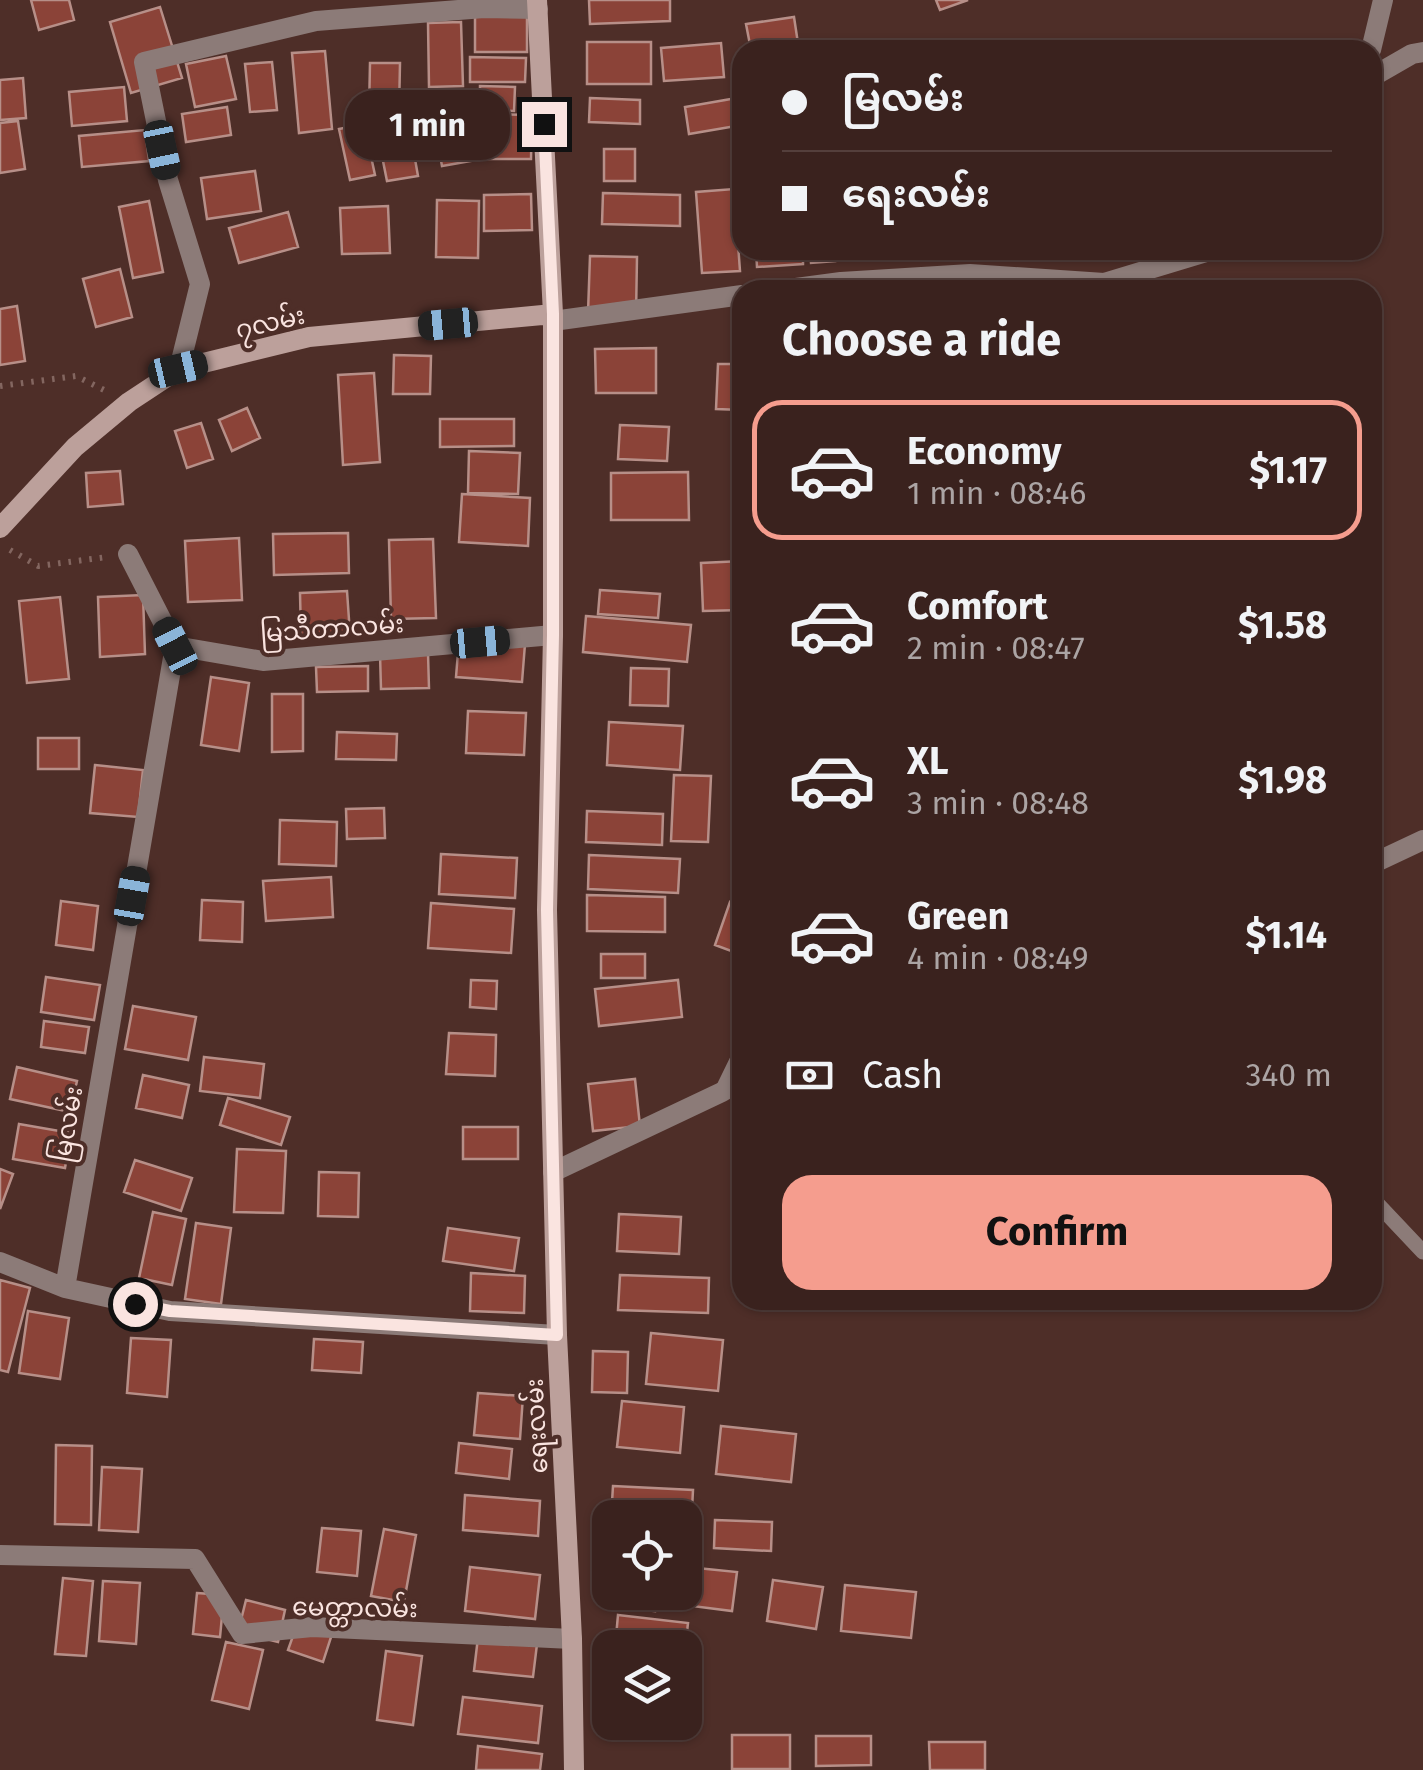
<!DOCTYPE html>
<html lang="en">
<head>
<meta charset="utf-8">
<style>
  body { margin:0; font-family:"Fira Sans","Noto Sans Myanmar",sans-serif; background:#452f2b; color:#f1f3f6; height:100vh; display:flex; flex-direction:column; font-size:38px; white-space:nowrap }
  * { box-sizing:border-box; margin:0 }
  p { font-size:32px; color:#aba4a4 }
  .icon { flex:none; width:55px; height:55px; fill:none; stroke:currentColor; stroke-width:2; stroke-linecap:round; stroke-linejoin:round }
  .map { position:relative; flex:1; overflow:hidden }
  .panel { position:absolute; left:732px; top:280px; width:650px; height:1030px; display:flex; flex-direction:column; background:#3a221e; border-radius:30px; box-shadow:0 2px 8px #0004,0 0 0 2px #543f3c }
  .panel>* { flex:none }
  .banner { position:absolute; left:732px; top:40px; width:650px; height:220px; border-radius:30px; box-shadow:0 2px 8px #0004,0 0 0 2px #543f3c; display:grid; align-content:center; height:220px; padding:0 50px; background:#3a221e }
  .controls { position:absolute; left:592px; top:1500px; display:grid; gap:20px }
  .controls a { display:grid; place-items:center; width:110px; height:110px; border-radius:20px; background:#3a221e; box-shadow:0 2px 8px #0004,0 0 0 2px #543f3c; font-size:50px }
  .end { position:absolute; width:45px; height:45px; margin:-22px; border:12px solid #fae4e0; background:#111; box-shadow:0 0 0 5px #111 }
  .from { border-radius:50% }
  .bubble { position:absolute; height:70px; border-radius:30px; background:#3a221e; box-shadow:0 2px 8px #0004,0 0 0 2px #543f3c; font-size:32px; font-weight:700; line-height:70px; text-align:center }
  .car { position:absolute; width:30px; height:60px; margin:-30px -15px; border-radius:12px; box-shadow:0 0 8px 2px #0007; background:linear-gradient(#222 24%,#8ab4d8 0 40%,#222 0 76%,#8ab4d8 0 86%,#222 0) }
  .banner b { display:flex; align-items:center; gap:35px; height:95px; font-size:38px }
  .banner b+b { border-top:2px solid #543f3c }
  .banner i { width:25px; height:25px; background:#f1f3f6 }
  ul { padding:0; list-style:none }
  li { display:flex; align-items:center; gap:30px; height:140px; margin:0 20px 15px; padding:0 30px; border:5px solid transparent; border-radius:30px }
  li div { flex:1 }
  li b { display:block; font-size:38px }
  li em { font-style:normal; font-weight:700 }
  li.selected { border-color:#f59d8e }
  li>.icon { width:90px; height:90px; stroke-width:1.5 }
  h2 { padding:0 50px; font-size:45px; line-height:120px }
  .pay { display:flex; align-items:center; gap:25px; height:110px; padding:0 50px; font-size:38px }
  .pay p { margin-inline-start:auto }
  .button { display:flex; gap:20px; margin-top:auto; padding:20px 50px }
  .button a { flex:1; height:115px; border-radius:30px; background:#f59d8e; color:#111; font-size:40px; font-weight:700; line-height:115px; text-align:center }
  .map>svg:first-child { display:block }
  .building { fill:#8b4338; stroke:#b78f88; stroke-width:2.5 }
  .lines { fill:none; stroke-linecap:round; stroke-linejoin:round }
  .path { stroke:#836660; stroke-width:6; stroke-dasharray:2.5 8; stroke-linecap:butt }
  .lane { stroke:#8c7b78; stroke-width:15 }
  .street { stroke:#8c7b78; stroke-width:20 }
  .secondary { stroke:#bca09b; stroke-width:20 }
  .route { stroke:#fae4e0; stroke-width:12 }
  .labels { text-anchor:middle; stroke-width:8; stroke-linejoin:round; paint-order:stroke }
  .street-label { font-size:25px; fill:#fae4e0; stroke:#4e2e28 }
</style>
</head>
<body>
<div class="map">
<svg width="1423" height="1770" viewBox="0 0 1423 1770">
  <rect width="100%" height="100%" fill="#4e2e28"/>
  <!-- building -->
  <path class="building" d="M31,0H69L74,20L39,30Z
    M589,0H670V21L590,24Z
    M936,0H968L940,10Z
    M160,7L182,78L131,93L110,22Z
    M475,13H527V52H475Z
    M794,17L799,50H751L746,24Z
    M461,22L463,86L429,87L428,23Z
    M587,42H651V84H587Z
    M721,43L724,77L664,81L661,48Z
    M325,51L332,129L299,133L292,53Z
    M226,56L236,99L195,107L186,64Z
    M470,57L526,58L525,82H470Z
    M272,62L277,110L250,112L245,64Z
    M370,63H400L399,112H369Z
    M23,78L26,118L0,120V80Z
    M480,86L515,87L514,111L480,110Z
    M124,87L127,121L72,126L69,92Z
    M590,98L640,100V124L589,122Z
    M731,99L736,126L689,134L685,107Z
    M227,107L231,135L186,142L182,114Z
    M487,114L532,115L531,159H486Z
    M408,120L418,176L387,181L376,126Z
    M475,120L482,159L442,166L435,128Z
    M18,121L25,169L0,173V123Z
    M364,124L375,175L350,180L339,129Z
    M145,130L149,161L82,167L79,136Z
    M604,149H635V181H604Z
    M255,171L261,211L207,219L201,178Z
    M734,189L740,271L702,273L696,192Z
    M603,193L680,195V226L602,224Z
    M531,194L532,230L484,231V195Z
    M437,200L479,201L478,258L436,257Z
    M149,201L163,272L133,278L119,207Z
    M388,206L390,253L342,254L340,208Z
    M288,212L298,247L239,263L229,228Z
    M756,250H803V264L757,267Z
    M810,250H833L835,261L811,263Z
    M1053,250H1090V254L1054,256Z
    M590,256L637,257L636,315L588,313Z
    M120,269L132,317L96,327L83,279Z
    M17,306L25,361L0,365V309Z
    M656,348V393H596L595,349Z
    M394,355L431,356L430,394H393Z
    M718,364H742V410L716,409Z
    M374,373L380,462L343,465L338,375Z
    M247,408L260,438L232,451L219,420Z
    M440,419H514V446L440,447Z
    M201,423L213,459L187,468L175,431Z
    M620,425L669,427L667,461L618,459Z
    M469,451L520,453L518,494L468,493Z
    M120,471L123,504L88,507L86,473Z
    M688,472L689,520H611V473Z
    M462,494L530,498L528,546L459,542Z
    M348,533L349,573L274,575L273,534Z
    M239,538L242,600L188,602L185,541Z
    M433,539L436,618L391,619L389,540Z
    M742,561V610L703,611L701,563Z
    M600,590L660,594L658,618L598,614Z
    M347,591L350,634L301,636L300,593Z
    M143,595L145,654L100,657L98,597Z
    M60,597L69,679L27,683L19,601Z
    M586,616L691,625L687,662L583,652Z
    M459,640L525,644L522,682L456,677Z
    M428,653L429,688L381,689L380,654Z
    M368,666V691L317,692L316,667Z
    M631,668L669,669L668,706L630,705Z
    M211,677L249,683L239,751L201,745Z
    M272,694H303V751L272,752Z
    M468,711L526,713L524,755L466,753Z
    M609,722L683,726L680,770L607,765Z
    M337,732L397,734L396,760L336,759Z
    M38,738H79V769H38Z
    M95,765L143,770L138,817L90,813Z
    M674,775L711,776L708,842L671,841Z
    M384,808L385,838L347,839L346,809Z
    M587,811L663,814L662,845L586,842Z
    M280,820L337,822L336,866L279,864Z
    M441,854L517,858L515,898L439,894Z
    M589,855L680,859L678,893L588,889Z
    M742,873V902L735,899Z
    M331,877L333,917L266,921L263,881Z
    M587,895L665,897V932L587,931Z
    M202,900L243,902L242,942L200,940Z
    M61,901L98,906L93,950L56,945Z
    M730,902L742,907V955L715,945Z
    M431,903L514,909L511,953L428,948Z
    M601,954H645V978H601Z
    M46,977L100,985L94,1020L41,1012Z
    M471,980L497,981L496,1009L470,1007Z
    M678,980L682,1017L599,1026L595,989Z
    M133,1006L196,1017L188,1060L125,1049Z
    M44,1021L89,1027L85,1053L41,1047Z
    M449,1033L496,1035L495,1076L446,1074Z
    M204,1057L264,1064L260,1098L200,1091Z
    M17,1067L77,1081L70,1112L10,1099Z
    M143,1075L189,1085L182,1118L136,1108Z
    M635,1079L640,1126L593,1131L588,1084Z
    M228,1098L290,1117L281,1145L220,1125Z
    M19,1124L71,1133L65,1168L13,1159Z
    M463,1127H518V1159H463Z
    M237,1149L286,1151L283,1213L234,1212Z
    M135,1160L192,1178L181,1211L124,1192Z
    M0,1169L13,1174L0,1209Z
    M319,1172L359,1173L358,1217L318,1216Z
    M153,1212L186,1219L172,1285L139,1278Z
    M619,1214L681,1217L679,1254L617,1251Z
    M196,1223L231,1228L221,1304L185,1299Z
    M448,1228L519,1238L514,1271L443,1261Z
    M471,1273L525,1276L524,1313L470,1311Z
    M620,1275L709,1278L708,1313L618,1310Z
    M0,1280L30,1288L8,1372L0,1370Z
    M28,1311L69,1318L60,1379L19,1373Z
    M651,1333L723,1340L718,1391L646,1384Z
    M131,1338L171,1340L167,1397L127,1393Z
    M314,1339L363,1342L361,1373L312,1370Z
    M593,1351L628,1352L627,1393L592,1392Z
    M478,1393L523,1396L520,1439L474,1435Z
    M622,1401L684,1407L680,1453L617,1447Z
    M721,1426L796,1434L791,1482L716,1474Z
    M459,1443L512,1449L509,1479L456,1473Z
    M56,1445L92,1446L91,1525L55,1524Z
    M102,1467L142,1469L138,1532L99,1530Z
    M613,1486L693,1490L691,1530H685V1518H611Z
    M465,1495L540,1501L538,1536L463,1530Z
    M715,1520L772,1522L771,1551L714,1548Z
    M322,1528L361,1531L357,1576L317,1572Z
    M384,1529L416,1535L404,1602L371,1596Z
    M598,1550L610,1551V1582L595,1581Z
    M470,1567L540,1575L535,1619L465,1611Z
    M697,1568L737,1572L732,1611L692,1606Z
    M63,1578L93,1581L86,1656L55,1654Z
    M773,1580L823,1587L816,1629L767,1621Z
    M103,1581L140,1583L136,1644L99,1641Z
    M845,1585L916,1592L911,1638L841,1631Z
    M610,1592L656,1597L655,1611L609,1606Z
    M197,1593L224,1595L220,1637L193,1634Z
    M246,1600L285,1610L278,1642L238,1632Z
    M618,1615L688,1623L685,1650V1648H615Z
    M299,1619L333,1631L323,1662L288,1650Z
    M479,1629L538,1636L533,1677L474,1671Z
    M226,1642L263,1650L249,1709L212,1700Z
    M386,1651L422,1656L413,1725L377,1720Z
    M463,1697L542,1706L538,1743L458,1734Z
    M732,1735H790V1769H732Z
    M816,1736H871V1765L816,1766Z
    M929,1742H985V1770H930Z
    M478,1746L542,1754L540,1770H476Z"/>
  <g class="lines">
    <!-- path -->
    <path class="path" d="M0,386L76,376L106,391
      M10,550L38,566L107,557"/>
    <!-- lane -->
    <path class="lane" d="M722,1091L742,1050
      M1372,1198L1423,1252"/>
    <!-- street -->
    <path class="street" d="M1371,50L1383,0
      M1372,77L1412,54L1423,52
      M781,290L841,282L970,274L1104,283L1213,250
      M553,321L742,295
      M179,369L200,284L168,180L144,62L316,21L484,8L538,9
      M175,646L263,661L553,635
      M1372,864L1423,840
      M553,1172L722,1092L742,1080
      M0,1262L65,1288L170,1311L557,1335
      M65,1288L175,646L128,554
      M0,1555L195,1559L242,1634L312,1627L572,1639"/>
    <!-- secondary -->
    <path class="secondary" d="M537,0L553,314V635L547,910L557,1335L572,1639L574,1770
      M0,528L75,447L129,402L179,369L309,337L553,314"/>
  </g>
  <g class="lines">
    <!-- route -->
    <path class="route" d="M135,1304L170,1311L557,1335L547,910L553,635V314L544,124"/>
  </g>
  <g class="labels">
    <!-- street labels -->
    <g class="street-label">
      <text transform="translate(270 322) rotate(-13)" y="9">၇လမ်း</text>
      <text transform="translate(332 628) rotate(-4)" y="9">မြသီတာလမ်း</text>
      <text transform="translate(67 1124) rotate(-80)" y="9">မြလမ်း</text>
      <text transform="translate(536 1426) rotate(-93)" y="9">ရေးလမ်း</text>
      <text transform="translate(355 1607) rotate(1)" y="9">မေတ္တာလမ်း</text>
    </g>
  </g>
</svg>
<div class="controls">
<a><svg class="icon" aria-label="locate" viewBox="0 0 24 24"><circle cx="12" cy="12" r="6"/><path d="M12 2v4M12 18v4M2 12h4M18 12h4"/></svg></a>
<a><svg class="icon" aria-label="layers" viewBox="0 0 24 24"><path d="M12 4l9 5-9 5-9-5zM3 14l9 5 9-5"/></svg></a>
</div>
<i class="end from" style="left:135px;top:1304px"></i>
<i class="end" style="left:544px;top:124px"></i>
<div class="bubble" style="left:345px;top:90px;width:165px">1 min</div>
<i class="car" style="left:162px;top:150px;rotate:168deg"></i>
<i class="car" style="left:448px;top:324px;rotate:265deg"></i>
<i class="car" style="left:178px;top:369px;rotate:77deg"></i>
<i class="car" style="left:480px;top:642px;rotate:85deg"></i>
<i class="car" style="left:175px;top:646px;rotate:333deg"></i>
<i class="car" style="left:132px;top:896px;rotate:10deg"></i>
<div class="banner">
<b><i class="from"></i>မြလမ်း</b>
<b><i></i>ရေးလမ်း</b>
</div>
<section class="panel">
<h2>Choose a ride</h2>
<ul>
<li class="selected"><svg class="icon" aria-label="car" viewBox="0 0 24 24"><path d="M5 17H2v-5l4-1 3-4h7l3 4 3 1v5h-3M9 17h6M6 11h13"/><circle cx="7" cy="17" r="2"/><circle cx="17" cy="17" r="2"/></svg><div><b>Economy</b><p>1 min · 08:46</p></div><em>$1.17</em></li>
<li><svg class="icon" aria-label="car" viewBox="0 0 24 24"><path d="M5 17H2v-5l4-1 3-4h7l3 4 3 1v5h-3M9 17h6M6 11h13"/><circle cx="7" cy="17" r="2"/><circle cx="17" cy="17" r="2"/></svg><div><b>Comfort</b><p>2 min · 08:47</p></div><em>$1.58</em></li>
<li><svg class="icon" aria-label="car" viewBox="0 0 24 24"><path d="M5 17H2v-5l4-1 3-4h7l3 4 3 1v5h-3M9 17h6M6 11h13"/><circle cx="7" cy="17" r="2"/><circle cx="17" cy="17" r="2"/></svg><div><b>XL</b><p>3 min · 08:48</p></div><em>$1.98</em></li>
<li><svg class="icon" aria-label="car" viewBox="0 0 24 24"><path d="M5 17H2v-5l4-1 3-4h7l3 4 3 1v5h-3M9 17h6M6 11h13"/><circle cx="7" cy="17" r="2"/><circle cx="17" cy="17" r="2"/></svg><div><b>Green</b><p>4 min · 08:49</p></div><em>$1.14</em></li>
</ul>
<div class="pay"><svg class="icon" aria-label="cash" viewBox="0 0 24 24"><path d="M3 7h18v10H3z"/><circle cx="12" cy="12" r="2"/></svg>Cash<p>340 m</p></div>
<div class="button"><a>Confirm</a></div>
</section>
</div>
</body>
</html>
